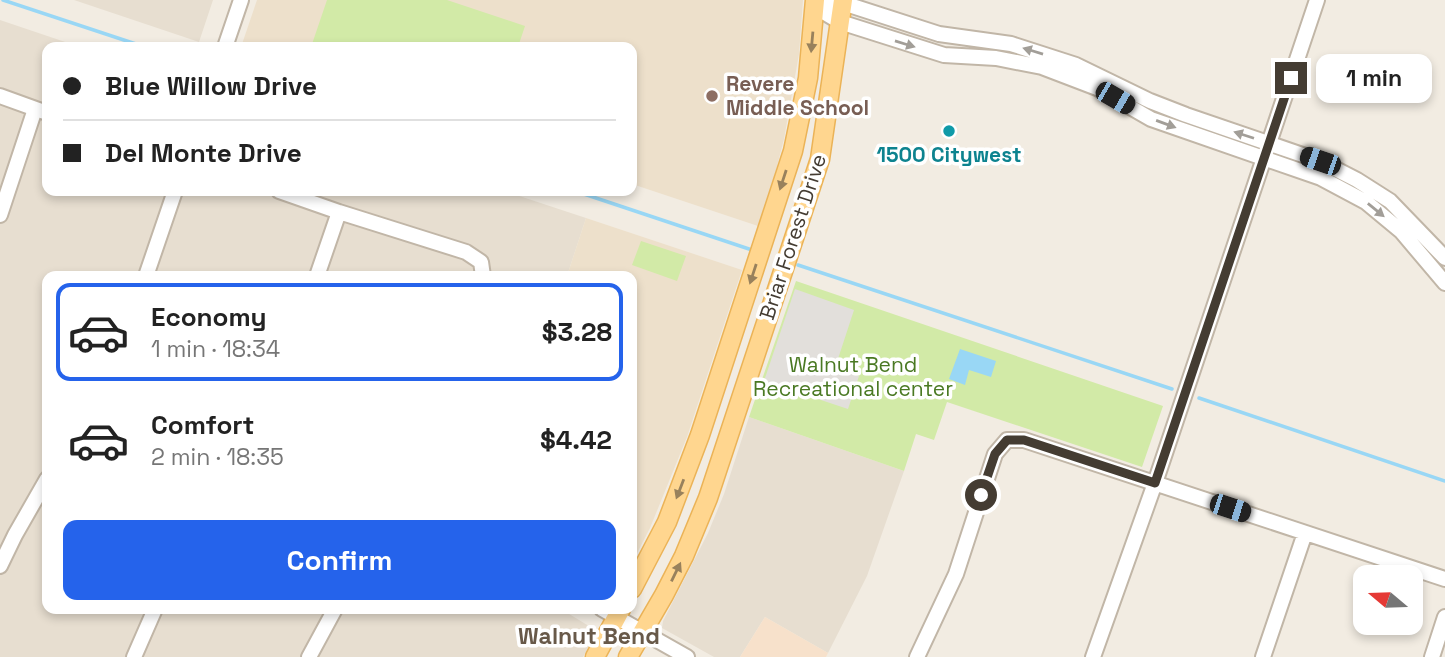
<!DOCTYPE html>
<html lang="en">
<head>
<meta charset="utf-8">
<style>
  body { margin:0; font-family:"Space Grotesk",sans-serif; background:#f2f2f2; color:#222; height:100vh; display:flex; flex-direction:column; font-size:26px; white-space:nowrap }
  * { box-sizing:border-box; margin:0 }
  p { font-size:23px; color:#767676 }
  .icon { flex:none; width:38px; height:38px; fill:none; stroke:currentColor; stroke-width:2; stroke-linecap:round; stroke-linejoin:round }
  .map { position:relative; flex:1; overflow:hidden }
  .drawer { position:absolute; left:42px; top:271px; width:595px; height:343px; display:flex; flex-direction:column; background:#fff; border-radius:14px; box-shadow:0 4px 10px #0003 }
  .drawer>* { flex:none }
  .banner { position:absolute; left:42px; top:42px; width:595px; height:154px; border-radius:14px; box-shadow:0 4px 10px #0003; display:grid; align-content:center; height:154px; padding:0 21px; background:#fff }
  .needle { width:46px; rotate:289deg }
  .controls { position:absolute; left:1353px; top:565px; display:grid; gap:14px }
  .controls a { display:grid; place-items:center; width:70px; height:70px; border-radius:14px; background:#fff; box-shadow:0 4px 10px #0003; font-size:35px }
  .end { position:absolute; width:32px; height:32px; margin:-16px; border:9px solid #443c32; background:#fff; box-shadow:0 0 0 4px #fff }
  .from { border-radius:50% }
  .bubble { position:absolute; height:49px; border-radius:14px; background:#fff; box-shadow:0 4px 10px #0003; font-size:23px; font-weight:700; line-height:49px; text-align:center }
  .car { position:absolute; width:21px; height:42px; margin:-21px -10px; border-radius:9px; box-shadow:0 0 5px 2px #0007; background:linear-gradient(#222 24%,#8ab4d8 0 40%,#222 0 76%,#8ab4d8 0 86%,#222 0) }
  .banner b { display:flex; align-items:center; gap:24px; height:66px; font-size:26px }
  .banner b+b { border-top:2px solid #e0e0e0 }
  .banner i { width:18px; height:18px; background:#222 }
  ul { padding:12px 0 0; list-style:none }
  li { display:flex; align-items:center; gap:21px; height:98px; margin:0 14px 10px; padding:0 7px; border:4px solid transparent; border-radius:14px }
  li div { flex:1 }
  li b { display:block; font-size:26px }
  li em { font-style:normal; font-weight:700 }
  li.selected { border-color:#2563eb }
  li>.icon { width:63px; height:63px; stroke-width:1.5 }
  .button { display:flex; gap:14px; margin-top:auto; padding:14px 21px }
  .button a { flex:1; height:80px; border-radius:14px; background:#2563eb; color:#fff; font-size:28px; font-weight:700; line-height:80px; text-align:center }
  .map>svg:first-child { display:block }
  .residential { fill:#e7ded0 }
  .commercial { fill:#f7e1cb }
  .education { fill:#ede0cb }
  .green { fill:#d2eaa7 }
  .parking { fill:#e2dfdb }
  .water { fill:#99d7f5 }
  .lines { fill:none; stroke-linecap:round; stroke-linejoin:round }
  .stream { stroke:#99d7f5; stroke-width:3.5 }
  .minor-casing { stroke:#c1b6a7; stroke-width:18 }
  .major-casing { stroke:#ebb357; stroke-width:21 }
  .minor { stroke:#fff; stroke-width:14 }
  .major { stroke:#ffd68f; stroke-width:18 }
  .oneway { fill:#98815c }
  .oneway2 { fill:#a29e98 }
  .route { stroke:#443c32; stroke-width:9 }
  .education-dot { fill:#8d6e63; stroke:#fff; stroke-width:2.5 }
  .culture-dot { fill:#0f9aa8; stroke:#fff; stroke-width:2.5 }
  .labels { text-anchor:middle; stroke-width:7; stroke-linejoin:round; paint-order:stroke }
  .education-label { font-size:21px; font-weight:bold; fill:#785e54; stroke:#fff; text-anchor:start }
  .culture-label { font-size:21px; font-weight:bold; fill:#0d838f; stroke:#fff }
  .street-label { font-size:21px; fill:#443c32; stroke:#fff }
  .park-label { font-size:21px; fill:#4a7923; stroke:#fff }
  .neighbourhood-label { font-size:23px; font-weight:bold; fill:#685949; stroke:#fff }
</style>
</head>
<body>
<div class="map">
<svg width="1445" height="657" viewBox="0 0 1445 657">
  <rect width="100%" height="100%" fill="#f2ece2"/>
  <!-- residential -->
  <path class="residential" d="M74,0H213L199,42Z
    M0,20L80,47H47V191H504L586,218L567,276H47V609H561L597,631L583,657H0Z
    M749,417L904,471L867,576L828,653L765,617L740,657H714L662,628L663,621L708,533L724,494Z"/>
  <!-- commercial -->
  <path class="commercial" d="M765,617L828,653L826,657H740Z"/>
  <!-- education -->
  <path class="education" d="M257,0H803L799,54L784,139L768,201L758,226L632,184V47H241Z
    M586,218L742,270L687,437L650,528L632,563V276H567Z"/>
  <!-- green -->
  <path class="green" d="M327,0H447L525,26L518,47H311Z
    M641,241L686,256L677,281L632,265Z
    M796,281L1163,406L1142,467L947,402L934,440L916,434L904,471L749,417Z"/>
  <!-- parking -->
  <path class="parking" d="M795,289L854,310L835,368L859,376L848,409L764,381Z"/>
  <!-- water -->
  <path class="water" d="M960,349L996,361L991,377L969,370L965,385L949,379Z"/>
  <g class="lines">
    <!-- stream -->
    <path class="stream" d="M3,0L145,47
      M575,191L752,250
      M798,265L1172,389
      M1199,398L1445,481"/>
    <!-- minor casing -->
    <g class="minor-casing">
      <path id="minor" d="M815,7L840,22L944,55L996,58L1042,67L1097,88L1151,119L1321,178L1366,202L1401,231L1445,283
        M815,7L843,3L939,34L1011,44L1076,65L1150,101L1186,115L1320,161L1357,180L1390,201L1445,258
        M225,47L241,0
        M0,96L47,113
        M279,191L339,212L466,252L481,262L483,276
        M0,215L35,109
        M146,276L175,191
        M317,276L339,212
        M0,566L15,535L47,479
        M602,609L687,657
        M134,657L155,609
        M309,657L335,609
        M917,657L956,574L995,454L1007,440H1024L1445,579
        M1093,657L1155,483L1317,0
        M1263,657L1305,533
        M1432,657L1445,617"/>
    </g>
    <!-- major casing -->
    <g class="major-casing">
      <path id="major" d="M632,589L667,522L700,435L793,151L808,78L815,0
        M595,657L621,609
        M628,657L664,595L684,556L708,498L801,217L820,159L843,0"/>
    </g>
    <!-- minor -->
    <use href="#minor" class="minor"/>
    <!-- major -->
    <use href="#major" class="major"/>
  </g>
  <!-- one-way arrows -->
  <defs><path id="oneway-solid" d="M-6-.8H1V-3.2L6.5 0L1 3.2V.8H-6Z" transform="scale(1.75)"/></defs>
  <g class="oneway">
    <use href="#oneway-solid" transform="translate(812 42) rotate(95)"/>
    <use href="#oneway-solid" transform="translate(783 180) rotate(108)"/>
    <use href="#oneway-solid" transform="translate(753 274) rotate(108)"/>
    <use href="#oneway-solid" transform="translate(680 489) rotate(111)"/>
    <use href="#oneway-solid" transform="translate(676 572) rotate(-64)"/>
  </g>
  <g class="oneway2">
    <use href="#oneway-solid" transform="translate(905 44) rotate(17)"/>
    <use href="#oneway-solid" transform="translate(1033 51) rotate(-163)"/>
    <use href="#oneway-solid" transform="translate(1166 124) rotate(20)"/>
    <use href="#oneway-solid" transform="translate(1244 135) rotate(-162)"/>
    <use href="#oneway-solid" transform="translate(1376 210) rotate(39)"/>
  </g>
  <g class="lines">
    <!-- route -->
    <path class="route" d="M981,495L995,454L1007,440H1024L1155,483L1291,78"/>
  </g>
  <!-- markers -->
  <circle class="education-dot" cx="712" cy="96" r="7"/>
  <circle class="culture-dot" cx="949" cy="131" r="7"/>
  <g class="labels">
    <!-- education labels -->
    <g class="education-label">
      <text x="726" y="91">Revere<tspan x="726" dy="24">Middle School</tspan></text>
    </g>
    <!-- culture labels -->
    <g class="culture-label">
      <text x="949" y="162">1500 Citywest</text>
    </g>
    <!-- street labels -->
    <g class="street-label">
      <text transform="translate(793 237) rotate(-72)" y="7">Briar Forest Drive</text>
    </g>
    <!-- park labels -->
    <g class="park-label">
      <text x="853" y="372">Walnut Bend<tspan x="853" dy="24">Recreational center</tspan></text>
    </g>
    <!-- neighbourhood labels -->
    <g class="neighbourhood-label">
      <text x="589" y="644">Walnut Bend</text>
    </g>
  </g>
</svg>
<div class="controls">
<a><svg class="needle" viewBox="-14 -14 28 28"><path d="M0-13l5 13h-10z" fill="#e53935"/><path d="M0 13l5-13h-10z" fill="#767676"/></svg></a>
</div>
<i class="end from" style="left:981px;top:495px"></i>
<i class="end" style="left:1291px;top:78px"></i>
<div class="bubble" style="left:1316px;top:54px;width:116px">1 min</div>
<i class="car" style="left:1115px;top:98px;rotate:120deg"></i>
<i class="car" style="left:1320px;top:161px;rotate:289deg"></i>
<i class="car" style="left:1230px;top:508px;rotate:108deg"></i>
<div class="banner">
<b><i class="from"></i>Blue Willow Drive</b>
<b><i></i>Del Monte Drive</b>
</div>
<section class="drawer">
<ul>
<li class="selected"><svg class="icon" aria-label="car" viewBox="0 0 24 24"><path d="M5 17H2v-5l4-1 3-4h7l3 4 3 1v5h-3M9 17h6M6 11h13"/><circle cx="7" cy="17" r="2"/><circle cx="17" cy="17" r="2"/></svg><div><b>Economy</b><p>1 min · 18:34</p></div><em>$3.28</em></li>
<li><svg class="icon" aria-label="car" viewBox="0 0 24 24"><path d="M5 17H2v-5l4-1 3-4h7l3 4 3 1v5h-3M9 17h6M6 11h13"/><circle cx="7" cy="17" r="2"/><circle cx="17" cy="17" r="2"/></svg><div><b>Comfort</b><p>2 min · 18:35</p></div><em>$4.42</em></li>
</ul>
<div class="button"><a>Confirm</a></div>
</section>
</div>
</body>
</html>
